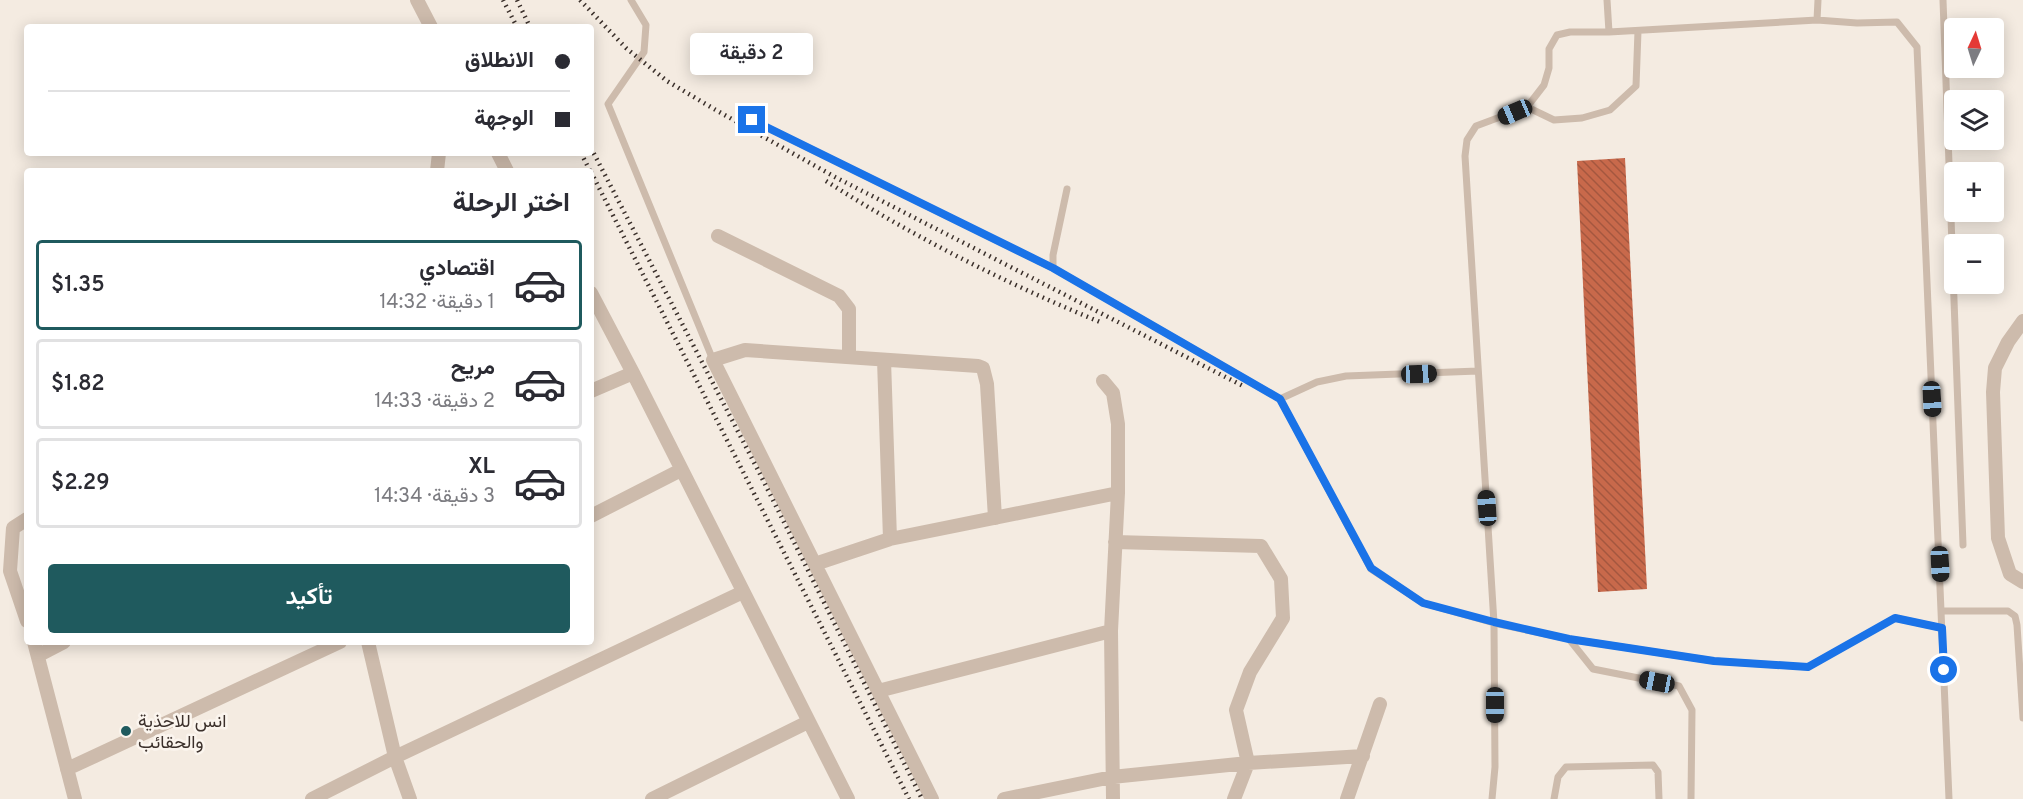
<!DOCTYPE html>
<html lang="ar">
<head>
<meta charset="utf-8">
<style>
  body { margin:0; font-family:Overpass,Vazirmatn,sans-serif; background:#f2f2f3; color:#2b2b33; direction:rtl; height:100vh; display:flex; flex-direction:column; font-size:22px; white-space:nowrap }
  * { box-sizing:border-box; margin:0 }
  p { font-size:20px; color:#7c7c81 }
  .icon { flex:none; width:33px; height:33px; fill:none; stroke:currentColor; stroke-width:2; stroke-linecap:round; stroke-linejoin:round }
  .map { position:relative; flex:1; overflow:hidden; direction:ltr }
  .sheet { position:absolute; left:24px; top:168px; width:570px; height:477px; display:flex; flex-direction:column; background:#fff; border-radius:6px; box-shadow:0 3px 15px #0003; direction:rtl }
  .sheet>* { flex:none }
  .top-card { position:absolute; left:24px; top:24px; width:570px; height:132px; border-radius:6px; box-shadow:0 3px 15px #0003; direction:rtl; display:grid; align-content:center; height:132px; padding:0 24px; background:#fff }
  .needle { width:39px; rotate:4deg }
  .tools { position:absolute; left:1944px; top:18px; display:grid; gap:12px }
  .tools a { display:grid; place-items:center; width:60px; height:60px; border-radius:6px; background:#fff; box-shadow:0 3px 15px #0003; font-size:30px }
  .end { position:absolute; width:27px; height:27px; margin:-14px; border:8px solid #1a73e8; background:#fff; box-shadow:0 0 0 3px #fff }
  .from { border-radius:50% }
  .bubble { position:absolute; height:42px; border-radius:6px; background:#fff; box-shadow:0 3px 15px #0003; font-size:20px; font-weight:600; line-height:42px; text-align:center; direction:rtl }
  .car { position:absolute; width:18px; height:36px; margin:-18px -9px; border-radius:8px; box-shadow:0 0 4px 2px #0007; background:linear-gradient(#222 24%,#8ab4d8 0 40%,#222 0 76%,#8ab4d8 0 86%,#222 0) }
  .top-card b { display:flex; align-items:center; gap:21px; height:57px; font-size:22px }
  .top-card b+b { border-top:2px solid #e1e1e2 }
  .top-card i { width:15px; height:15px; background:#2b2b33 }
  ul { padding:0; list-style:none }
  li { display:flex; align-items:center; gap:18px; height:90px; margin:0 12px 9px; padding:0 12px; border:3px solid #e1e1e2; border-radius:6px }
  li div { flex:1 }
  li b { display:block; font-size:22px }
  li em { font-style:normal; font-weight:600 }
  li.selected { border-color:#1f5a5e }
  li>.icon { width:54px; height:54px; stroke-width:1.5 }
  h2 { padding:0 24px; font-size:27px; line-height:72px }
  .primary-button { display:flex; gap:12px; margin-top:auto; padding:12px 24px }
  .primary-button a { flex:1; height:69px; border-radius:6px; background:#1f5a5e; color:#fff; font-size:24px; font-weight:600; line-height:69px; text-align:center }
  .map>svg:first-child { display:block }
  .building { fill:url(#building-back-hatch) }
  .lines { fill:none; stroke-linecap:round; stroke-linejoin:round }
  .lane { stroke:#cdbbac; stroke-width:7 }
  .street { stroke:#cdbbac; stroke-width:14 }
  .rail { stroke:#3b302b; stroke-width:4.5; stroke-dasharray:1.5 4.5; stroke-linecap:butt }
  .route { stroke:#1a73e8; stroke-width:8 }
  .poi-dot { fill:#1f5a5e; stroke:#fbf5ee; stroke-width:2 }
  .labels { text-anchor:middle; stroke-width:5; stroke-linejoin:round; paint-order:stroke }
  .poi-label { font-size:18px; fill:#3b302b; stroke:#fbf5ee; text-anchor:start }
</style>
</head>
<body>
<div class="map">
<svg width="2023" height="799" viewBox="0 0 2023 799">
  <defs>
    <pattern id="building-back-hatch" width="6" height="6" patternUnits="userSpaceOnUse" patternTransform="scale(1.5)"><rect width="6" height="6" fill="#c8694b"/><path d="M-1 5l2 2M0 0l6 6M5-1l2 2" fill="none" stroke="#a4573f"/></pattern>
  </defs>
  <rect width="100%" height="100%" fill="#f4ebe1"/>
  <!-- building -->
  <path class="building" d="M1625,158L1647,589L1598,592L1577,161Z"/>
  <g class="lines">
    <!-- lane -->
    <path class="lane" d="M631,0L646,25L644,52L608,104L713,360
      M1607,0L1609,32
      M1943,0L1963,545
      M1817,20L1818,0
      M1527,107L1554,120L1582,118L1610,110L1636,86L1638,31
      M752,120L1053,268L1280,399L1371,569L1423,603L1494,623L1569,639L1714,661L1808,667L1895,618L1942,628
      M1053,268V255L1067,189
      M1280,399L1317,382L1346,376L1478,371
      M1942,611H2008L2015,616L2017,625L2023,718
      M1569,639L1593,669L1679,686L1692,710L1691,799
      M1492,799L1495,767L1494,623L1465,156L1467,140L1476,126L1527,107L1544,85L1549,68V49L1557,35L1570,32H1609L1817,20L1857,23L1897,22L1917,47L1949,799
      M1554,799L1558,777L1566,767L1653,765L1658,772L1659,799"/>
    <!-- street -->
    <path class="street" d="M417,0L431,27
      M498,153L507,171
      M437,171L439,153
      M718,236L839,296L849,309V356
      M591,293L633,373L848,799
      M2023,321L2008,342L1995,368L1993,392L1998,538L2010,574L2023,582
      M884,360L890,539
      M1103,381L1113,393L1118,424V493L1111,631L1113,799
      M591,391L633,373
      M591,516L681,470
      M27,519L13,528L10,571L27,621
      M1115,542L1261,546L1281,579L1283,618L1250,672L1236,710L1248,763L1234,799
      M815,564L890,539L1118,493
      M34,642L75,799
      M368,642L395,757L410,799
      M39,655L64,642
      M878,691L1111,631
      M67,769L340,642
      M312,799L395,757L743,592
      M652,799L808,722
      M932,799L713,360L745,350L978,366L983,368L987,384L995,518
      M1004,799L1112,777L1248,763L1363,756
      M1347,799L1380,704"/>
    <!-- rail -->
    <path class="rail" d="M503,0L517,27
      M517,0L530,27
      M580,0L626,48L667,81L714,109L835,177L1245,387
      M591,148L759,472L922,799
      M581,153L590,171
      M591,172L909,799
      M826,181C912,236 1005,283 1100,322"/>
  </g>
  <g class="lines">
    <!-- route -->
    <path class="route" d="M752,120L1053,268L1280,399L1371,568L1423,603L1494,622L1569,639L1714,661L1808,667L1895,618L1942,628L1944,670"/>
  </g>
  <!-- markers -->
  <circle class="poi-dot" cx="126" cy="731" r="6"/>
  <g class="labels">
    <!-- poi labels -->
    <g class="poi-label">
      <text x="138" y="727">انس للاحذية<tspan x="138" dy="21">والحقائب</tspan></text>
    </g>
  </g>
</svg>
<div class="tools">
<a><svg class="needle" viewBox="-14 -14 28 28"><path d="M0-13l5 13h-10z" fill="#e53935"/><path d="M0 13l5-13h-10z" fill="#7c7c81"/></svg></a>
<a><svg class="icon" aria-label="layers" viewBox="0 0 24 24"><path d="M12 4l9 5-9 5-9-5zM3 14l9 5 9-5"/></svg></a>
<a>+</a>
<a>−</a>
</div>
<i class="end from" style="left:1944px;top:670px"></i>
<i class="end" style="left:752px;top:120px"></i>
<div class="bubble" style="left:690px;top:33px;width:123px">2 دقيقة</div>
<i class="car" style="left:1515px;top:112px;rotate:247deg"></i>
<i class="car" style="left:1419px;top:374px;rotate:88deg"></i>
<i class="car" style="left:1932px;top:399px;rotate:177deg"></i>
<i class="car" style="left:1487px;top:508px;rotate:356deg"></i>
<i class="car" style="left:1940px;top:564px;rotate:177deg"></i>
<i class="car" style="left:1657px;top:682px;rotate:281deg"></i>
<i class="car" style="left:1495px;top:705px;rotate:180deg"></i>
<div class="top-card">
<b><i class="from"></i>الانطلاق</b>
<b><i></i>الوجهة</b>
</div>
<section class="sheet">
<h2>اختر الرحلة</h2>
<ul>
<li class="selected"><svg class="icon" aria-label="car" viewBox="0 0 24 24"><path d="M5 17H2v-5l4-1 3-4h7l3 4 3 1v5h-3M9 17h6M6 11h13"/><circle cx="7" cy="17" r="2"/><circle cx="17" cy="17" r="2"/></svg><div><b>اقتصادي</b><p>1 دقيقة · 14:32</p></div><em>$1.35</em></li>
<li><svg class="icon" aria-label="car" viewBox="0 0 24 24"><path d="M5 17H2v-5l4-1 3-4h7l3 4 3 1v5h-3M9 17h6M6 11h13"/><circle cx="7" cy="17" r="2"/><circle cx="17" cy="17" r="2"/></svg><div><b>مريح</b><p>2 دقيقة · 14:33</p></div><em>$1.82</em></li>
<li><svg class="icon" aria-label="car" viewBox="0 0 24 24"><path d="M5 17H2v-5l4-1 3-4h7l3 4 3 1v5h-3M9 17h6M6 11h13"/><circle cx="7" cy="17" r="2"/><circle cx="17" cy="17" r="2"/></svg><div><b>XL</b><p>3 دقيقة · 14:34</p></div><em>$2.29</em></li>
</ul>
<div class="primary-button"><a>تأكيد</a></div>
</section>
</div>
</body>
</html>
